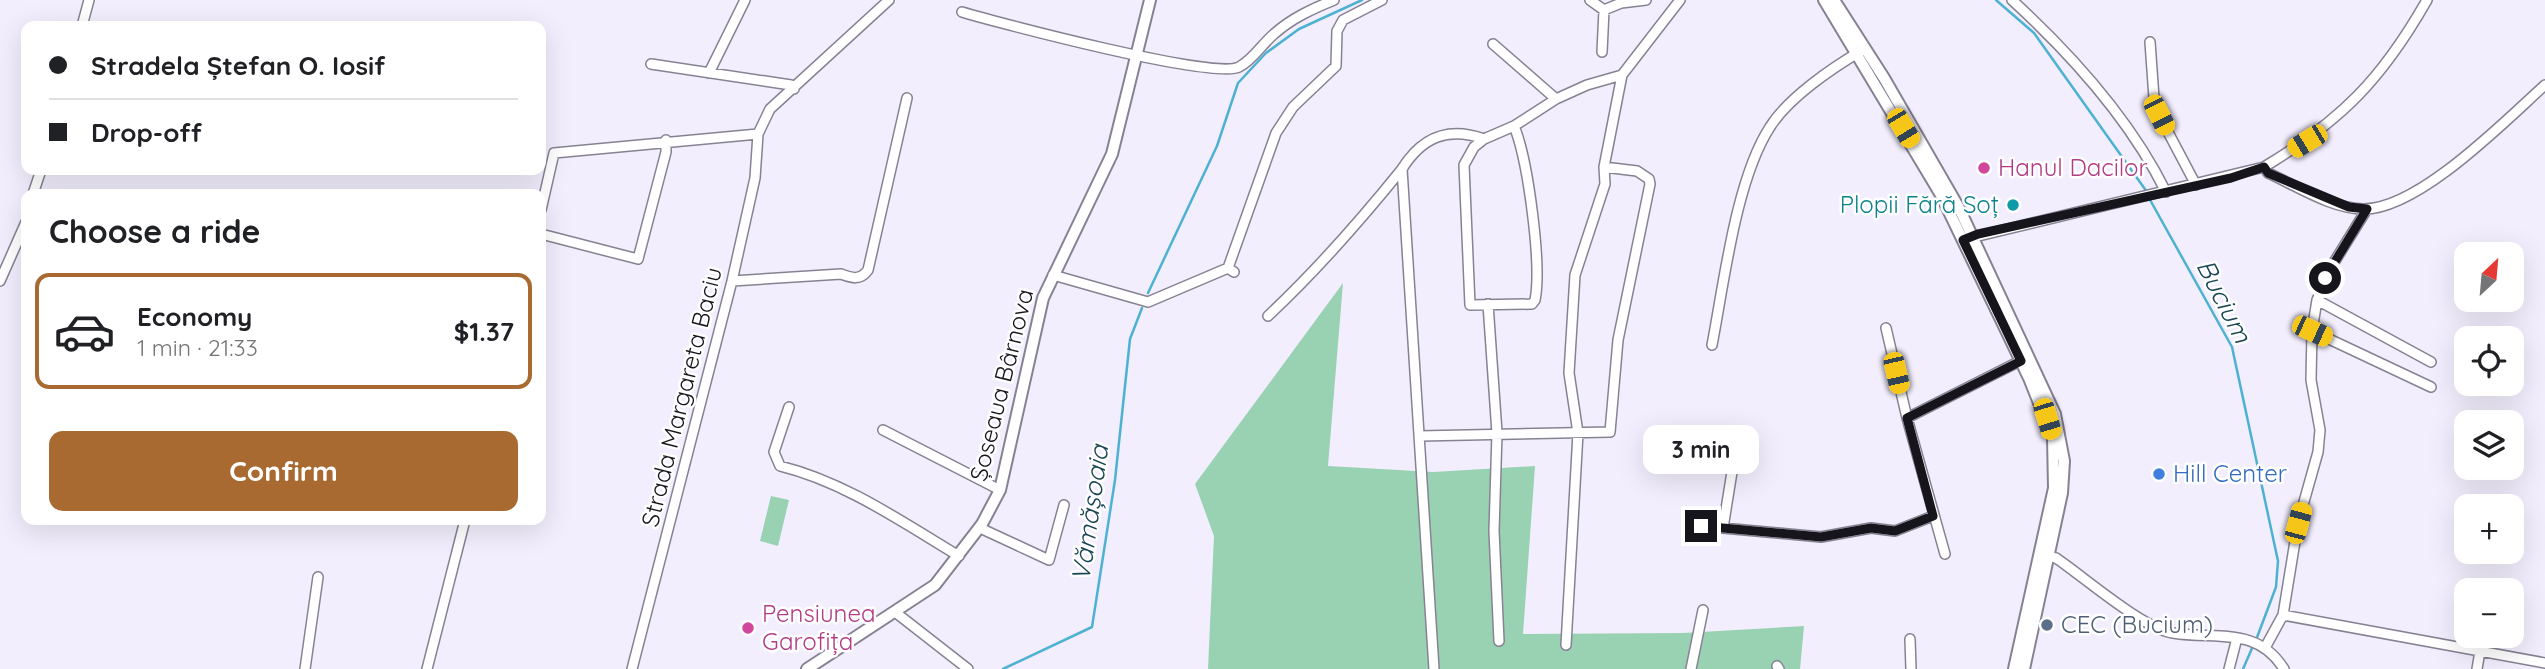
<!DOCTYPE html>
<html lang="en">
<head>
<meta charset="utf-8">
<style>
  body { margin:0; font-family:Quicksand,sans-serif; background:#f6f6f6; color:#202124; height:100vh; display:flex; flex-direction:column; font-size:26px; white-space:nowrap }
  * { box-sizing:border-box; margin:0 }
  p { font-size:23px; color:#757577 }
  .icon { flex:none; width:38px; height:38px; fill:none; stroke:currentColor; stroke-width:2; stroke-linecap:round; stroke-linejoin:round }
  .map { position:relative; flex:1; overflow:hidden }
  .drawer { position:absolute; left:21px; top:189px; width:525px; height:336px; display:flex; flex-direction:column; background:#fff; border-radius:14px; box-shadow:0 7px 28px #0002 }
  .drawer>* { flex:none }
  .banner { position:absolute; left:21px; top:21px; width:525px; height:154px; border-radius:14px; box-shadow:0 7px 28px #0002; display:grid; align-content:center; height:154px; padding:0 28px; background:#fff }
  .needle { width:46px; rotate:26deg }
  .controls { position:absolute; left:2454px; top:242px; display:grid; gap:14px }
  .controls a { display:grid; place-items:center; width:70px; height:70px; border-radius:14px; background:#fff; box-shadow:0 7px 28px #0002; font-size:35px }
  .end { position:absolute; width:32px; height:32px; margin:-16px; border:9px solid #17151c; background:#fff; box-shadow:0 0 0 4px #fff }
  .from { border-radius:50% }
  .bubble { position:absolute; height:49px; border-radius:14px; background:#fff; box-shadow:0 7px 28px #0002; font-size:23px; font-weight:800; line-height:49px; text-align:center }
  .car { position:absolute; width:21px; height:42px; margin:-21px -10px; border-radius:9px; box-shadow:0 0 5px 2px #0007; background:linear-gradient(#f5c518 24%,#345 0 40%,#f5c518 0 76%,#345 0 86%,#f5c518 0) }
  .banner b { display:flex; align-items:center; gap:24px; height:66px; font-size:26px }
  .banner b+b { border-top:2px solid #e0e0e0 }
  .banner i { width:18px; height:18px; background:#202124 }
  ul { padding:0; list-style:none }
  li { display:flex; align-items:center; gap:21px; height:116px; margin:0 14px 10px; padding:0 14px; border:4px solid transparent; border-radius:14px }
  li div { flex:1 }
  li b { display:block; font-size:26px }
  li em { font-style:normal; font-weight:800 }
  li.current { border-color:#a86a30 }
  li>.icon { width:63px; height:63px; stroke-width:1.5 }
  h2 { padding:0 28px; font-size:32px; line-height:84px }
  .action { display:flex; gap:14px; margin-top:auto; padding:14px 28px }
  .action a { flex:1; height:80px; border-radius:14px; background:#a86a30; color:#fff; font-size:28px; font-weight:800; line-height:80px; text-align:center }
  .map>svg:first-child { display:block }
  .green { fill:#99d2b2 }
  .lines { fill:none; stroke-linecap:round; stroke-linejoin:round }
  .stream { stroke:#4db2d2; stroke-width:2.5 }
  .minor-casing { stroke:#878293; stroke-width:12 }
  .major-casing { stroke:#878293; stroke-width:14 }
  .minor { stroke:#fff; stroke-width:9 }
  .major { stroke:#fff; stroke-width:10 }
  .route { stroke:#17151c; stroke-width:9 }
  .hotel-dot { fill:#d1479c; stroke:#fff; stroke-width:2.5 }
  .culture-dot { fill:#0f9aa8; stroke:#fff; stroke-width:2.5 }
  .shop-dot { fill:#3f7fe0; stroke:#fff; stroke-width:2.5 }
  .service-dot { fill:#5c6f8a; stroke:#fff; stroke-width:2.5 }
  .labels { text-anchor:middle; stroke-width:5; stroke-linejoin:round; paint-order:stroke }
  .hotel-label { font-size:24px; fill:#b23c85; stroke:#fff; text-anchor:start }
  .culture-label { font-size:24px; fill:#0d838f; stroke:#fff; text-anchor:end }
  .street-label { font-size:24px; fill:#17151c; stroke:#fff }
  .shop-label { font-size:24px; fill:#366cbe; stroke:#fff; text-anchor:start }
  .service-label { font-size:24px; fill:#4e5e75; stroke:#fff; text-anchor:start }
  .water-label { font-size:26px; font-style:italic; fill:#1a4654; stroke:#fff }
</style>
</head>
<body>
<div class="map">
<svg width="2545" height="669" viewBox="0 0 2545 669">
  <rect width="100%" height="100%" fill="#f2eefd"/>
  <!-- green -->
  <path class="green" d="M1343,283L1328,466L1433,472L1535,466L1523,634L1683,633L1804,626L1800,669H1208L1214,536L1195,484Z
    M771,496L789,500L778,546L760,541Z"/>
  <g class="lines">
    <!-- stream -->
    <path class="stream" d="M1996,0L2034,33L2147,192
      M2149,198L2232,347L2278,561L2276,587L2256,640
      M1148,293L1217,146L1238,83L1266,53L1299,29L1362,0
      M1003,669L1092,627L1115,480L1130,339L1142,308
      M2243,669L2253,646"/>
    <!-- minor casing -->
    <g class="minor-casing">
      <path id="minor" d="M1590,0L1604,10L1621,3L1646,0
        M2012,0C2072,55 2130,119 2166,192
        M962,12C999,23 1215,80 1239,67C1253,60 1262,44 1274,34C1292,18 1312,9 1334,0
        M82,26L89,0
        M2150,42L2154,98L2159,115L2196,185
        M1493,44L1556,99
        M1602,52L1604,10
        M651,64L791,85L794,89
        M709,73L745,0
        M1514,126C1528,160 1542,265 1535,300L1532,304L1470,305L1464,165L1474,147L1484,139L1514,126L1556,99L1587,85L1622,75L1680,0
        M2264,167L2268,173C2297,186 2332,209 2364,209C2419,209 2505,121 2545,85
        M33,194L41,170
        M541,210L554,153L758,134L770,109L889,0
        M541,234L638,259L666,152V140
        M1966,239L2264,167C2342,120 2382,79 2427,0
        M1228,268L1276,133L1293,107L1336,66L1337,31L1343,20L1382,0
        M1053,275L1148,302L1228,268L1234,272
        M0,281L26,222
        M732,281L841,274C852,278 860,281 868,270L907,98
        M2317,300L2431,362
        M1488,304L1497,433L1494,531L1499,641
        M1268,316C1317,270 1360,221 1402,169
        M1886,328L1907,418L1945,554
        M2312,331L2431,387
        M1712,345C1724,283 1736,179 1770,127C1788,98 1832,68 1861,51
        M789,407L774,452L780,466C845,482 902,522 959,556
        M1907,418L2024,359
        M883,430L1000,490
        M1420,436L1610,432L1618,340L1650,184L1649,179L1637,171L1604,167
        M1701,526L1821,537L1871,528L1895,531L1933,516
        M980,528L1049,560L1064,505
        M1723,528L1736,447
        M2042,555L2056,558C2084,577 2142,628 2173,633C2217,640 2257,626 2284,669
        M895,612L968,669
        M2283,615L2545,663
        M1910,639L1911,669
        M1566,645L1578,433L1569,373L1575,275L1605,184L1604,167L1622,75
        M2266,646L2283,615L2298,523L2318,452L2320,430L2311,380L2312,331L2317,300L2333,264L2367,209
        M1777,666L1779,669
        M305,669L318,577
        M427,669L465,520
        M632,669L732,281L755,178L758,134
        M1434,669L1402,169C1422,137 1448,126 1484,139
        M1691,669L1703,610
        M2229,669L2237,638
        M2477,669L2480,651"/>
    </g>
    <!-- major casing -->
    <g class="major-casing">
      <path id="major" d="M1824,0L1941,195L2029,378L2053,438L2054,488L2014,669
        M1834,0L1884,78L1959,208L2055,414L2064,461L2062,493L2024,669
        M807,669L935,585L982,524L1000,490L1043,298L1112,154L1150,0"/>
    </g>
    <!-- minor -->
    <use href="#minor" class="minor"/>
    <!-- major -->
    <use href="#major" class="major"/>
  </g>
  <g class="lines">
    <!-- route -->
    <path class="route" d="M1701,526L1821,537L1871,528L1895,531L1933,516L1907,418L2021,361L1963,240L1978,234L2231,178L2264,167L2268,173L2349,207L2367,209L2325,278"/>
  </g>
  <!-- markers -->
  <g class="hotel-dot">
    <circle cx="1984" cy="168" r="7"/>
    <circle cx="748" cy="628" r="7"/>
  </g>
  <circle class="culture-dot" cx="2013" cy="205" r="7"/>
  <circle class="shop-dot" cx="2159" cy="474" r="7"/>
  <circle class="service-dot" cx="2047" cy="625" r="7"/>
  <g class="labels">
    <!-- hotel labels -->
    <g class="hotel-label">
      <text x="1998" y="176">Hanul Dacilor</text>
      <text x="762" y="622">Pensiunea<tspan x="762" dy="28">Garofița</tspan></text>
    </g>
    <!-- culture labels -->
    <g class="culture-label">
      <text x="1999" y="213">Plopii Fără Soț</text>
    </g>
    <!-- street labels -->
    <g class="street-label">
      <text transform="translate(1002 385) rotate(-76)" y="8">Șoseaua Bârnova</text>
      <text transform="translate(682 397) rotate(-76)" y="8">Strada Margareta Baciu</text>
    </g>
    <!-- shop labels -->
    <g class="shop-label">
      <text x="2173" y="482">Hill Center</text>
    </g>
    <!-- service labels -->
    <g class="service-label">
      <text x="2061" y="633">CEC (Bucium)</text>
    </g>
    <!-- water labels -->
    <g class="water-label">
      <text transform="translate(2224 301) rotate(63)" y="9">Bucium</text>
      <text transform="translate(1090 513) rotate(-82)" y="9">Vămășoaia</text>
    </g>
  </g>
</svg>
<div class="controls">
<a><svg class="needle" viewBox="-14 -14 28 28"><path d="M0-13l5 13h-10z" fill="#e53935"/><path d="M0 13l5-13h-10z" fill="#757577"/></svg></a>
<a><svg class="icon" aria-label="locate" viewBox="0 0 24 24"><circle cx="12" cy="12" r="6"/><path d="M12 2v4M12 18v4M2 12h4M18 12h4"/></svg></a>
<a><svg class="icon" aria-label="layers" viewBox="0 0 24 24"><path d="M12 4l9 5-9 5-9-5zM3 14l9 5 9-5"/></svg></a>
<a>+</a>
<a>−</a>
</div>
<i class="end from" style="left:2325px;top:278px"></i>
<i class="end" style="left:1701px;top:526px"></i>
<div class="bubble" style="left:1643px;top:425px;width:116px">3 min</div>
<i class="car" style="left:2159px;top:115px;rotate:153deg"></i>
<i class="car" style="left:1903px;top:128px;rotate:149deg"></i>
<i class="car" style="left:2307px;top:141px;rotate:239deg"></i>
<i class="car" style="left:2312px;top:331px;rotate:115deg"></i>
<i class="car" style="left:1896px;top:373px;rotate:167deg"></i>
<i class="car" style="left:2047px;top:419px;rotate:163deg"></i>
<i class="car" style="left:2298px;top:523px;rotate:15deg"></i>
<div class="banner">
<b><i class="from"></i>Stradela Ștefan O. Iosif</b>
<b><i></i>Drop-off</b>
</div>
<section class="drawer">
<h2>Choose a ride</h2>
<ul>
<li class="current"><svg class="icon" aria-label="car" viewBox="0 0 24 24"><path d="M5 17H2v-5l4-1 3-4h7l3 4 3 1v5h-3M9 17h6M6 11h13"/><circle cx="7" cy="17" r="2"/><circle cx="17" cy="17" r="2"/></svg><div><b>Economy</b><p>1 min · 21:33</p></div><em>$1.37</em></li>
</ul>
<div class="action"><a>Confirm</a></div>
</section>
</div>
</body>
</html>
